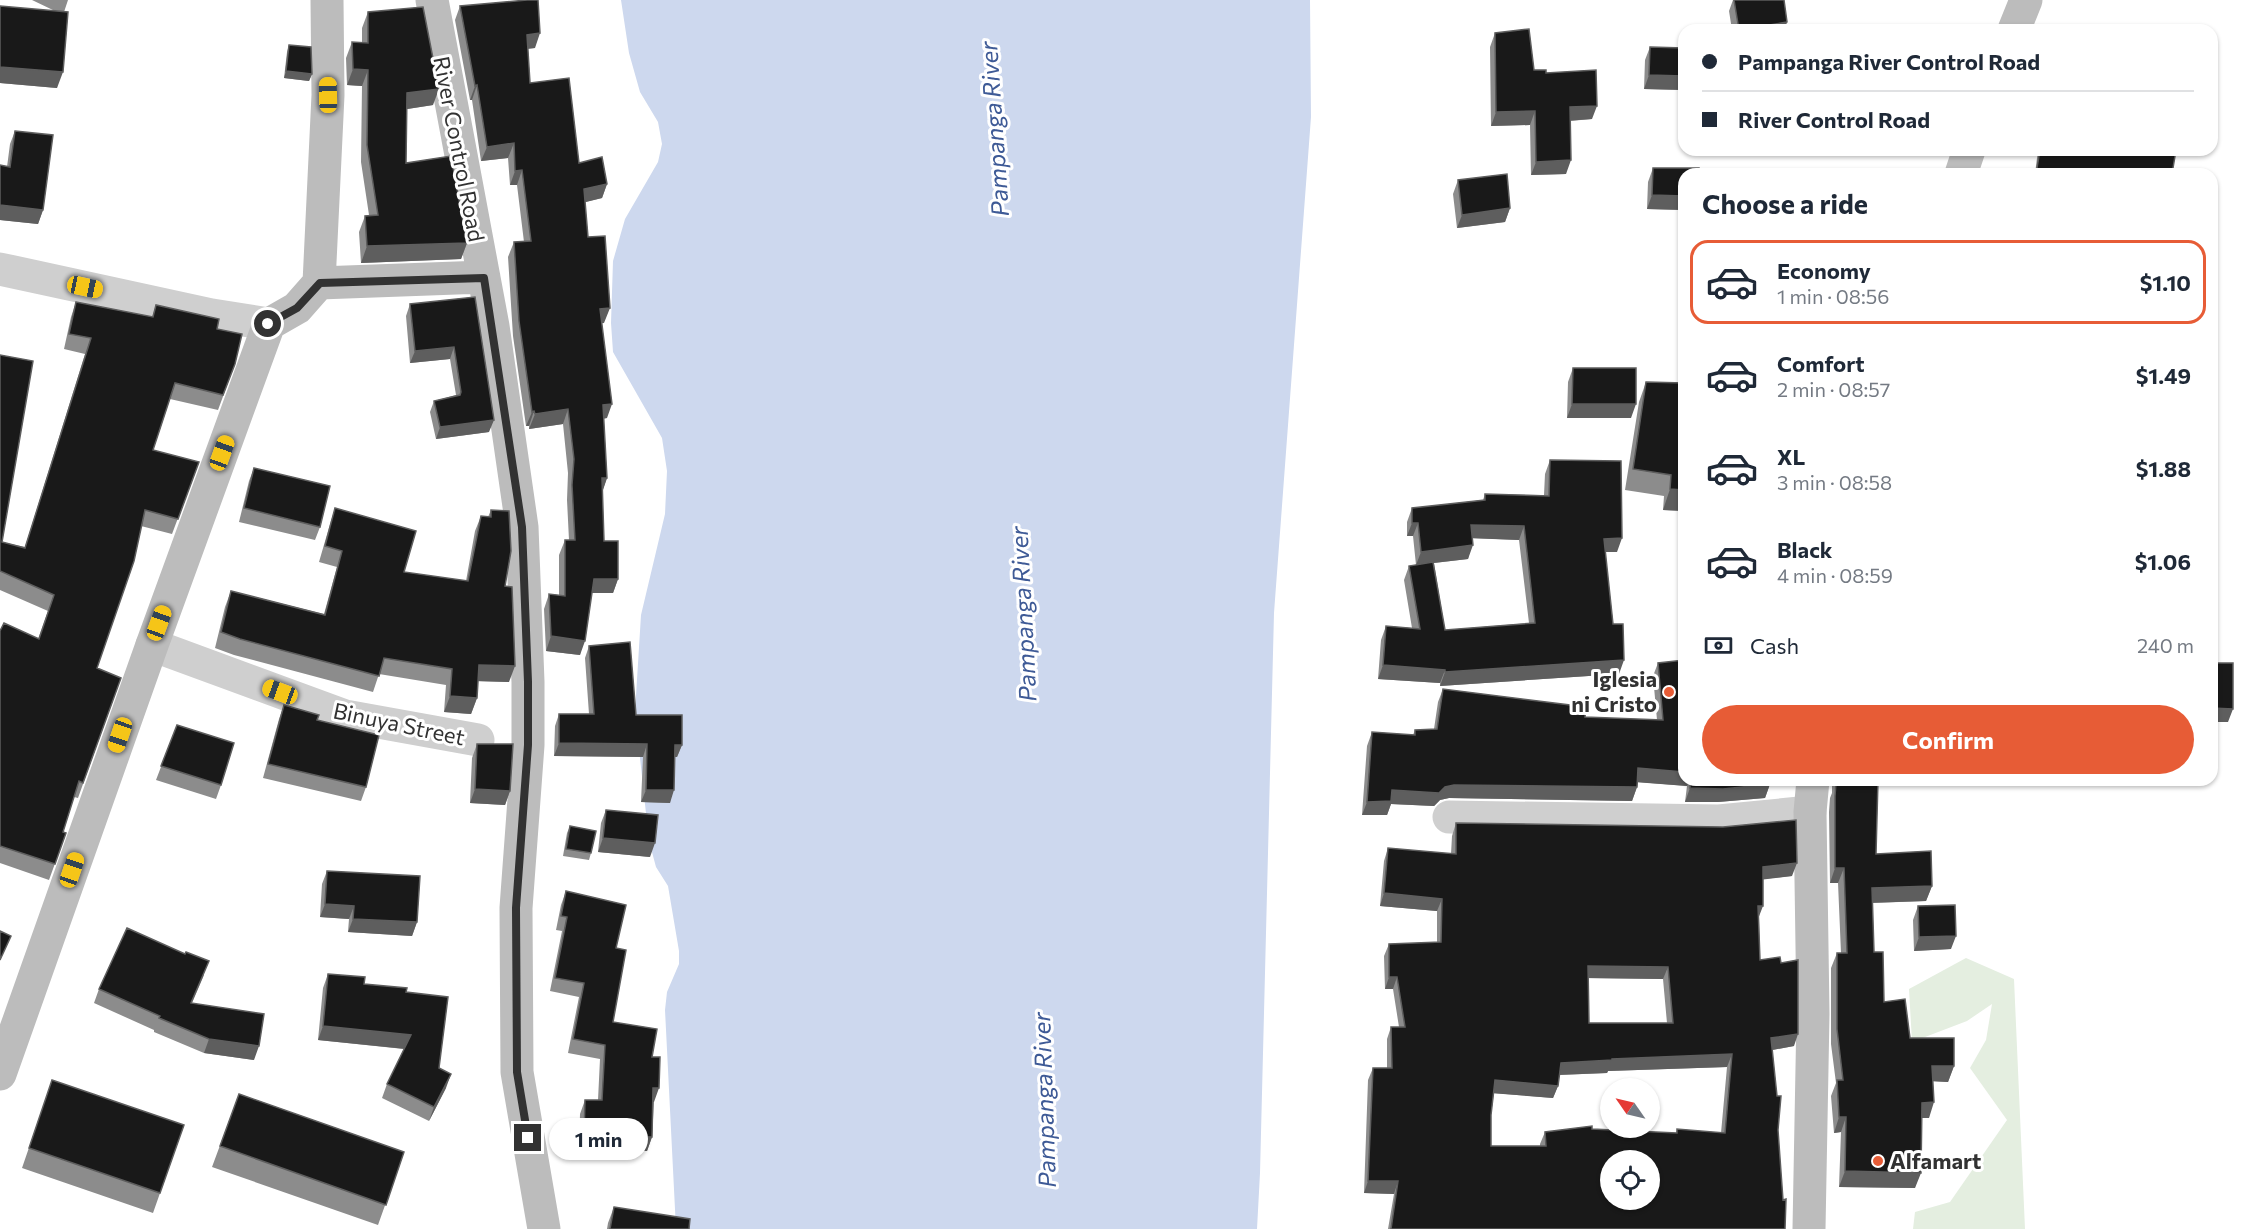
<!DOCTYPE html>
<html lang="en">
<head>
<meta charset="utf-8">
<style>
  body { margin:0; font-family:Commissioner,sans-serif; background:#f6f6f7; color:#1f2937; height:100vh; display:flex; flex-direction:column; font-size:22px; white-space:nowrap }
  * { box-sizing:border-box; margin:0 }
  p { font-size:20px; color:#747a83 }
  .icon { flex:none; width:33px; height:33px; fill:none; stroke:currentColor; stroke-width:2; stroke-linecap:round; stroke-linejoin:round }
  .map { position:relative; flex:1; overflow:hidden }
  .drawer { position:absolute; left:1678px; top:168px; width:540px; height:618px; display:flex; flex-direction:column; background:#fff; border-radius:18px; box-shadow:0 2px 4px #0004 }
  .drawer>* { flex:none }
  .top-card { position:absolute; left:1678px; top:24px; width:540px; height:132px; border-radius:18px; box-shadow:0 2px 4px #0004; display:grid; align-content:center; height:132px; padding:0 24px; background:#fff }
  .needle { width:39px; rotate:304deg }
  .controls { position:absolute; left:1600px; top:1078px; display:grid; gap:12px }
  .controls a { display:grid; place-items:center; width:60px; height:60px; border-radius:50%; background:#fff; box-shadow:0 2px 4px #0004; font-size:30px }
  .end { position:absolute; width:27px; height:27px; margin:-14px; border:8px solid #323232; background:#fff; box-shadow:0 0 0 3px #fff }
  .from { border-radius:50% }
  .bubble { position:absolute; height:42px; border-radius:21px; background:#fff; box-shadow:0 2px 4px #0004; font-size:20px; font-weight:700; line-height:42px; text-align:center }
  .car { position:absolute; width:18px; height:36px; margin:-18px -9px; border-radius:8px; box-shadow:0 0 4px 2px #0007; background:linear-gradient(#f5c518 24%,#345 0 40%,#f5c518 0 76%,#345 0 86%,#f5c518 0) }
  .top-card b { display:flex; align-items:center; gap:21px; height:57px; font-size:22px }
  .top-card b+b { border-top:2px solid #e0e1e3 }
  .top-card i { width:15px; height:15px; background:#1f2937 }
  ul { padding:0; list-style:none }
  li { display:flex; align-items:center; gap:18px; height:84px; margin:0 12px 9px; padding:0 12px; border:3px solid transparent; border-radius:18px }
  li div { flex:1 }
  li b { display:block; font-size:22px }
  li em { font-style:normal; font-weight:700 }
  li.on { border-color:#e75c36 }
  li>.icon { width:54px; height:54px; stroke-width:1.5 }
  h2 { padding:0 24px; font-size:27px; line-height:72px }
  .pay { display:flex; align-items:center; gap:15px; height:66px; padding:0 24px; font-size:22px }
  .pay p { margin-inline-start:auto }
  .primary-button { display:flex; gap:12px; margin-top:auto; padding:12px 24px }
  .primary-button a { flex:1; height:69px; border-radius:36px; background:#e75c36; color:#fff; font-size:24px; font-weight:700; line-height:69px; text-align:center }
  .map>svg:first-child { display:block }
  .green { fill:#e4eee0 }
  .water { fill:#cdd8ee }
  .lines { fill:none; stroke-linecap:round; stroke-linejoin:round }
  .street { stroke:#cfcfcf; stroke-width:33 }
  .secondary { stroke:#bcbcbc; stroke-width:33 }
  .wall { fill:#8c8c8c; fill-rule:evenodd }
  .shaded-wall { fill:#5e5e5e }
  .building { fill:#191919; stroke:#5e5e5e; stroke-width:1.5; fill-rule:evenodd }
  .route { stroke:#323232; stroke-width:8 }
  .poi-dot { fill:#e75c36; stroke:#fff; stroke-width:2 }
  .labels { text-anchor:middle; stroke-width:6; stroke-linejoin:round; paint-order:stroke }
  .street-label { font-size:22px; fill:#323232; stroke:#fff }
  .poi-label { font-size:22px; font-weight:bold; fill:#323232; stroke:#fff; text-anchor:end }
  .water-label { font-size:24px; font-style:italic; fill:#3e5a96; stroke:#fff }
</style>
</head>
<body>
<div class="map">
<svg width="2243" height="1229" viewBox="0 0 2243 1229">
  <rect width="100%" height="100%" fill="#fff"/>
  <!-- green -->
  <path class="green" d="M1966,958L2014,979L2025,1229H1913L1915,1212L1950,1202L2007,1120L1970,1068L1986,1040L1992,1004L1967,1021L1912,1042L1909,989Z"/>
  <!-- water -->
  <path class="water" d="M621,0H1310L1311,117L1274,613L1260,1173L1257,1229H676L665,1010L667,992L679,964V951L668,886L656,867L649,841L635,712L641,615L665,514L667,471L662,438L613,352L611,323L613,261L625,219L658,162L662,144L658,122L640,92L629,53Z"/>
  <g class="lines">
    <!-- street -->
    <path class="street" d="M0,269L212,315L269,324
      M152,645L345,716L478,740
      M1449,817L1719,821L1810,812"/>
    <!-- secondary -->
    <path class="secondary" d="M432,0L493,326L522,527L528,682V745L516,908L517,1072L544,1229
      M2014,30L2026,0
      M1961,174L1969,150
      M319,283L484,277
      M0,1074L152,645L269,324L297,308L319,283L328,95L327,0
      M1809,1229L1813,1014L1810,812L1813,780"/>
  </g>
  <!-- wall -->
  <path class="wall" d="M32,0H68L64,12L57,88L0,83V6L55,11Z
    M1733,0H1784L1785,30H1732L1729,11Z
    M460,6L535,48L528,49L530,83L579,163L607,184L602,198L585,202L588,237L604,323H602L607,418L603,419L607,478L602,492L604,541L618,579L613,593H592L580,655L546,651L544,609L549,594L559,595V555L565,540H569L567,500L568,473L563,424L529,429V426H526L513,336L508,257L514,242H524L517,185H510L508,158L481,161L472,100H470L455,20Z
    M368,12L433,105L407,109L406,163L467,243L461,259L361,263L359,232L365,216L369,215L361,162L362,86L347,85L346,58L352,42L362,43V28Z
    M1495,33L1534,70L1546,73L1592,119L1570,121L1566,174L1531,175L1530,125L1491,126L1490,47Z
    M289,45L312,74L309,81L284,78L287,52Z
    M1650,47L1684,48V90L1644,89L1645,60Z
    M15,131L43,210L38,224L0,220V165L7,167L10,144Z
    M2038,150H2176L2172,174H2035Z
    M1653,168L1684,174V210L1647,209L1648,182Z
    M1458,180L1510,208L1505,222L1457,228L1453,194Z
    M475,297L489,432L436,439L430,412L434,401L456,395L450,359L410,363L406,316L410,304Z
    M76,302L152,317L156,305L217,329L235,364L218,410L170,399L153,450L199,462L172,534L141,526L97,668L121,678L78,798L74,797L63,832L66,833L49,880L0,863V631L38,639L48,611L0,590V355L2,542L25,547L85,354L64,349L71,317Z
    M1573,368L1631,418H1567L1568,382Z
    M1646,382L1684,383V511L1663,510L1664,496L1625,490L1639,402Z
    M1550,460L1617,552H1605L1619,674L1440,686V683L1378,679L1381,640L1386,626L1412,628L1404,580L1409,566L1416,565L1413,536H1407V522L1412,508L1483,500L1485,494L1544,495L1545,474ZM1473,538L1519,540L1529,623L1445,630L1434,563L1468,559Z
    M254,468L320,527L315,540L239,522L249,481Z
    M335,508L404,572L466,581L475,531L481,516L488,517L491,510L505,586L509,682L478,681L477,698L471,714L444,712L446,685L379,674L373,692L234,655L215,648L225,607L231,591L324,614L337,567L319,562L330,524Z
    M589,646L636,715L682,745L677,757H675L670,803L641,802L643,757L554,756L555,726L559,714H589L585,658Z
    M1658,663L1684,780H1770V784L1765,798L1718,802H1685L1687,786L1638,782L1637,787L1632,801L1449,798L1440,800L1434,806L1391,804L1387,815H1362L1367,746L1372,732L1413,735L1415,730L1434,729L1438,702L1443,689L1585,717L1657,720L1653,676Z
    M284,705L317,720L366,787L361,801L263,778L279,719Z
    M177,725L221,785L216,799L156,780Z
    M477,744L510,791L505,805L470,803L472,758Z
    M1832,780H1878L1876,854L1932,886L1926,901L1872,903L1874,952L1884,1002L1910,1038L1954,1066L1948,1082L1933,1081L1929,1118H1922L1915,1188L1839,1187L1841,1132L1834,1133L1831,1096L1836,1083L1831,1044V968L1837,953H1841L1838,883H1830L1829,812L1830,798L1832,793Z
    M606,810L650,857L598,852L601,823Z
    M1456,823L1792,876L1763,879L1759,917L1760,960L1794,1046L1772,1050L1785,1229H1388L1394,1194L1364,1193L1368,1080L1373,1068H1387V1039L1391,1027H1399L1393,989H1385L1384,956L1389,944L1437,943V911L1380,906L1384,861L1388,848L1451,854L1452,836ZM1588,978L1663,979L1667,1023H1589ZM1727,1067L1721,1133L1677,1129L1676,1133L1592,1129L1545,1132L1540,1144V1146H1491V1115L1494,1093L1553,1098L1558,1086L1559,1075L1607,1073L1608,1071Z
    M570,826L591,853L589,860L563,856L567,833Z
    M327,871L417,922L412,936L348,932L349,919L320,917L322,884Z
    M566,891L616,948L613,1022L652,1057L654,1102L652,1137L647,1151L579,1150L580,1114L585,1100H598L600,1059L568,1053L579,997L550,991L562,931L556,930L561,905Z
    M1918,906L1951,949L1914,951L1913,920Z
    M328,974L364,984L406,992L439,1068L446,1088L429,1121L382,1098L387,1084L404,1049L318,1040L323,988Z
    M204,975L192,1003L254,1060L204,1053L154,1032V1030L94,1003L99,989Z
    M239,1094L404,1152L378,1225L212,1167Z
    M45,1101L184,1125L153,1213L22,1168Z
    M614,1207L689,1229H607L608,1223Z"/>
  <!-- shaded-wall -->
  <path class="shaded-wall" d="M1787,22L1785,30H1743Z
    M540,33L535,48L522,49L527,35Z
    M0,67L63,72L57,88L0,83Z
    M353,69L368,70L362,86L347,85Z
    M286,71L312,74L309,81L284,78Z
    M1649,75L1684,76V90L1644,89Z
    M477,85L472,100H470L475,86Z
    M439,89L433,105L401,110L407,93Z
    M1597,106L1592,119L1565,121L1570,107Z
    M1535,111L1530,125L1491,126L1496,112Z
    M514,143L508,158L481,161L487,147Z
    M1571,160L1566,174L1531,175L1536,162Z
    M522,170L517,185H510L515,171Z
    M607,184L602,198L578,204L584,189Z
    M1652,195L1684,196V210L1647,209Z
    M0,205L43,210L38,224L0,220Z
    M1510,208L1505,222L1457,228L1462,215Z
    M467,243L461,259L361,263L367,246Z
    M610,308L604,323L594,324L600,309Z
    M454,347L450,359L410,363L415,351Z
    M612,404L607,418L597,419L603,405Z
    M1572,404H1636L1631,418H1567Z
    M568,409L563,424L529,429L535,414Z
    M534,411L529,426H526L532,412Z
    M494,420L489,432L436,439L440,427Z
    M602,478H607L602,493Z
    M1670,489L1684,490V511L1663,510Z
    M1412,523H1418L1413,536H1407Z
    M1471,525L1524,526L1519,540L1466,538Z
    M1622,538L1617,552H1599L1604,539Z
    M1473,545L1468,559L1416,565L1421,552Z
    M594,579H618L613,593H589Z
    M551,636L585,641L580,655L546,651Z
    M1624,660L1619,674L1440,686L1445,672Z
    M479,665L515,666L509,682L473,681Z
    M1383,665L1445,670L1440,683L1378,679Z
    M450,696L477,698L471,714L444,712Z
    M2212,708L2233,709L2228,722H2212Z
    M559,743L647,744L643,757L554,756Z
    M675,745H682L677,757H671Z
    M1638,768L1684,772V780H1689L1687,786L1634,782Z
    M1770,784L1765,798L1718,802H1685L1690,788Z
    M1454,785L1637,787L1632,801L1449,798L1440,800L1434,806L1391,804L1387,815H1362L1367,802L1392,790L1445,787Z
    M475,789L510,791L505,805L470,803Z
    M646,790H674L670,803L641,802Z
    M603,838L655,843L650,857L598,852Z
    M1797,863L1792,876L1759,880L1763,867Z
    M1835,868H1844L1838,883H1830Z
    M1932,886L1926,901L1866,903L1872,888Z
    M1384,893L1442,899L1437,911L1380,906Z
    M325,904L354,906L349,919L320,917Z
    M1758,906H1763L1758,919Z
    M353,919L417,922L412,936L348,932Z
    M1956,936L1951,949L1914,951L1919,937Z
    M1588,966L1668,967L1663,979L1583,978Z
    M1389,977H1397L1393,989H1385Z
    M323,1026L411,1035L406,1049L318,1040Z
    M1798,1034L1794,1046L1767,1051L1771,1038Z
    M209,1039L259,1046L254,1060L204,1053Z
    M1732,1054L1727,1067L1608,1071L1607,1073L1556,1075L1561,1063L1612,1059Z
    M1932,1066H1954L1948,1082L1927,1081Z
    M451,1074L446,1088L429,1121L434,1107Z
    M1495,1080L1558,1086L1553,1098L1490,1093Z
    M653,1088H659L654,1102H648Z
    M1934,1102L1929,1118H1916L1922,1103Z
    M1839,1117H1846L1841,1132L1834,1133Z
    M584,1136L652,1137L647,1151L579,1150Z
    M1845,1171L1921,1173L1915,1188L1839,1187Z
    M1368,1181H1398L1394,1194L1364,1193Z"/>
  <!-- building -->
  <path class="building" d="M527,0H538L540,33L527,35L530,83L569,78L579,163L602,157L607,184L584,189L588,237L605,236L610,308L600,309L612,404L603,405L607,478H602L604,541H618V579H594L585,641L551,636L549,594L565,596V540H575L572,485L574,459L568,409L535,414L534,411L532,412L519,321L514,242L531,241L522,170L515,171L514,143L487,147L477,85L475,86L460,6Z
    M1734,0H1784L1787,22L1739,30Z
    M0,6L68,12L63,72L0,67Z
    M423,7L439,89L407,93L406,163L451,156L467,243L367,246L365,216L378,215L367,145L368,70L353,69L352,42L368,43V12Z
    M1844,25V30H1795Z
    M1529,29L1534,70H1546V73L1596,70L1597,106L1570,107L1571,160L1536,162L1535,111L1496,112L1495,33Z
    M289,45L311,47L312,74L286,71Z
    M1650,47L1684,48V76L1649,75Z
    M15,131L53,135L43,210L0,205V165L10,167Z
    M2040,150H2176L2172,174H2036Z
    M1653,168H1699V174H1684V196L1652,195Z
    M1507,174L1510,208L1462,215L1458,180Z
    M2212,200H2216L2212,227Z
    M475,297L494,420L440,427L434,401L460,395L461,392L454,347L415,351L410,304Z
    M76,302L153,317L156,305L219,319L217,329L242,334L235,364L223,395L175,383L153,450L199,462L178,519L145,510L134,561L97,668L121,678L83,783L79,781L63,832L66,833L55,864L0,846V631L4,623L39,639L54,595L0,571V355L33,361L2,542L25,548L91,338L69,334Z
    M1573,368H1636V404H1572Z
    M1646,382L1684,383V490L1670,489L1671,475L1633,469Z
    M1550,460L1621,461L1622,538L1604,539L1613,624H1623L1624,660L1445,672V670L1383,665L1386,626L1420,629L1409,566L1433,562L1445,630L1535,623L1524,526L1471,525L1473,545L1421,552L1418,523H1412V508L1485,500V494L1549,496Z
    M254,468L330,486L320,527L244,508Z
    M335,508L416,531L404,572L468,581L481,516L491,517V510L509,511L511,551L505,586L512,587L515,666L479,665L477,698L450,696L452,669L384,658L379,676L240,639L221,632L231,591L325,615L342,551L325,546Z
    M630,642L636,715H682V745H675L674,790H646L647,744L559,743V714H594L589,646Z
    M1684,660V772L1638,768L1637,787L1454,785L1445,787L1439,793L1392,790L1391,801L1367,802L1372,732L1415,735V730L1437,729L1443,689L1586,707L1585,717L1663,720L1658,663Z
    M2212,663H2233V709L2212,708Z
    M284,705L319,715L317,720L379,735L366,787L268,764Z
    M177,725L234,743L221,785L161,766Z
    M477,744H513L510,791L475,789Z
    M1691,780H1770V784L1723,789L1690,788Z
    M1838,780H1878L1876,854L1931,851L1932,886L1872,888L1874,952H1883L1884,1002L1905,999L1910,1038H1954V1066H1932L1934,1102L1922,1103L1921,1173L1845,1171L1846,1117H1839L1837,1080H1843L1837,1029V953H1847L1844,868H1835V796L1836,783H1837Z
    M606,810L658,815L655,843L603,838Z
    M1796,820L1797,863L1763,867V906H1758L1760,960L1780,957L1781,963L1798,960V1034L1771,1038L1777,1096H1781L1778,1130L1783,1200L1786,1199L1785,1229H1391L1398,1181H1368L1373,1068H1392L1391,1027H1405L1397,977H1389V944L1441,942L1442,899L1384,893L1388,848L1456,854V823L1723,827ZM1588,966L1668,967L1673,1023H1589ZM1732,1054L1725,1133L1677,1129V1133L1592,1129V1126L1545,1132L1546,1146H1491V1115L1495,1080L1558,1086L1561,1063L1612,1060V1059ZM1611,1161H1650V1200H1611Z
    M570,826L596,831L591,853L566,849Z
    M327,871L420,876L417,922L353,919L354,906L325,904Z
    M566,891L626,905L616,948L626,950L613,1022L657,1029L652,1057H660L659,1088H653L652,1137L584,1136L585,1100H602L605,1045L573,1039L584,983L555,978L567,917L561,916Z
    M1955,905L1956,936L1919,937L1918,906Z
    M127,928L185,954L186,952L209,961L191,1003L264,1014L259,1046L209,1039L159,1018L160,1016L99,989Z
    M0,931L11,936L0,960Z
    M328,974L365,977L364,984L407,988L406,992L448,997L439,1068L451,1074L434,1107L387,1084L411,1035L323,1026Z
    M52,1080L184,1125L160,1193L29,1148Z
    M239,1094L404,1152L386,1205L220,1146Z
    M614,1207L690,1219L689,1229H610Z"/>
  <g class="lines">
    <!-- route -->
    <path class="route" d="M268,324L297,308L320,283L484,278L522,527L528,682V745L516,908L517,1072L528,1138"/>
  </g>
  <!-- markers -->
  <g class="poi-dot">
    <circle cx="1669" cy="692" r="6"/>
    <circle cx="1878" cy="1161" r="6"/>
  </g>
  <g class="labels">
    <!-- street labels -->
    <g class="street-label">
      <text transform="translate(459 149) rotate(79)" y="8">River Control Road</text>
      <text transform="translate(399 724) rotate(12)" y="8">Binuya Street</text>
    </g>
    <!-- poi labels -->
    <g class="poi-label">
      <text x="1657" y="687">Iglesia<tspan x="1657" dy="25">ni Cristo</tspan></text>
      <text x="1890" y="1169" text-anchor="start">Alfamart</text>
    </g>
    <!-- water labels -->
    <g class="water-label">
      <text transform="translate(995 129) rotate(-94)" y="8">Pampanga River</text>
      <text transform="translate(1024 614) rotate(-93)" y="8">Pampanga River</text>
      <text transform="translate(1045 1100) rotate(-92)" y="8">Pampanga River</text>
    </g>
  </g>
</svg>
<div class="controls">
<a><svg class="needle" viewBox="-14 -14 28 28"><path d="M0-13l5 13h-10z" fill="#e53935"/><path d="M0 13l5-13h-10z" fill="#747a83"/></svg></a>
<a><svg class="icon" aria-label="locate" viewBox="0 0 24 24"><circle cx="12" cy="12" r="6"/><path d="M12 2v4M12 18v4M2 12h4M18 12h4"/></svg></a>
</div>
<i class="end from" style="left:268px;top:324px"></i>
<i class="end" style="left:528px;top:1138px"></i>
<div class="bubble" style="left:549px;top:1118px;width:99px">1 min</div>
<i class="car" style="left:328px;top:95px;rotate:359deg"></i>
<i class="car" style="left:85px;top:287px;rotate:102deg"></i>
<i class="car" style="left:222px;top:453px;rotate:20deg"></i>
<i class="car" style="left:159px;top:623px;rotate:20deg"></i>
<i class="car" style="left:280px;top:692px;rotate:290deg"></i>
<i class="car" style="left:120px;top:735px;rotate:199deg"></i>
<i class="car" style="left:72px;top:870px;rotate:19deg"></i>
<div class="top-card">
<b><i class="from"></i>Pampanga River Control Road</b>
<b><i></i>River Control Road</b>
</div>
<section class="drawer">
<h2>Choose a ride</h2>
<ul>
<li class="on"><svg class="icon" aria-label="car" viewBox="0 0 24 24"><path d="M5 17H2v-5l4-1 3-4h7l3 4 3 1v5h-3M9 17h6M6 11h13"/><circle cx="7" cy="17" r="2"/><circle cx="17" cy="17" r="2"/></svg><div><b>Economy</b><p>1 min · 08:56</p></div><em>$1.10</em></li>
<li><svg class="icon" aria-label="car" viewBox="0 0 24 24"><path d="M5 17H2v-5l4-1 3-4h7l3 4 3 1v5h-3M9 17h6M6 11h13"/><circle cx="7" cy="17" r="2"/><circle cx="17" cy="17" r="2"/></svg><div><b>Comfort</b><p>2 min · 08:57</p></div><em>$1.49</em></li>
<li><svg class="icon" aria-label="car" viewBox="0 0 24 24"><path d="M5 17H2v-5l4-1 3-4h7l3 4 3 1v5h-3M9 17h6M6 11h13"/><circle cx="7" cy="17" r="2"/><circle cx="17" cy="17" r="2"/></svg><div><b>XL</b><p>3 min · 08:58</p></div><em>$1.88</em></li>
<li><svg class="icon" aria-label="car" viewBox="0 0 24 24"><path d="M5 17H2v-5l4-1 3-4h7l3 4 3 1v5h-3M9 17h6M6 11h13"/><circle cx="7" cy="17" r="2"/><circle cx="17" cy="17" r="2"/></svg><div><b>Black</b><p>4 min · 08:59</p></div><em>$1.06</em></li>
</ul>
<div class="pay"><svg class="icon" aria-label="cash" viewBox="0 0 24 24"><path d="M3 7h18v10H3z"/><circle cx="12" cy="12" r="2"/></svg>Cash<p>240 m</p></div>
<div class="primary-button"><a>Confirm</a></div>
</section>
</div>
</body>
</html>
